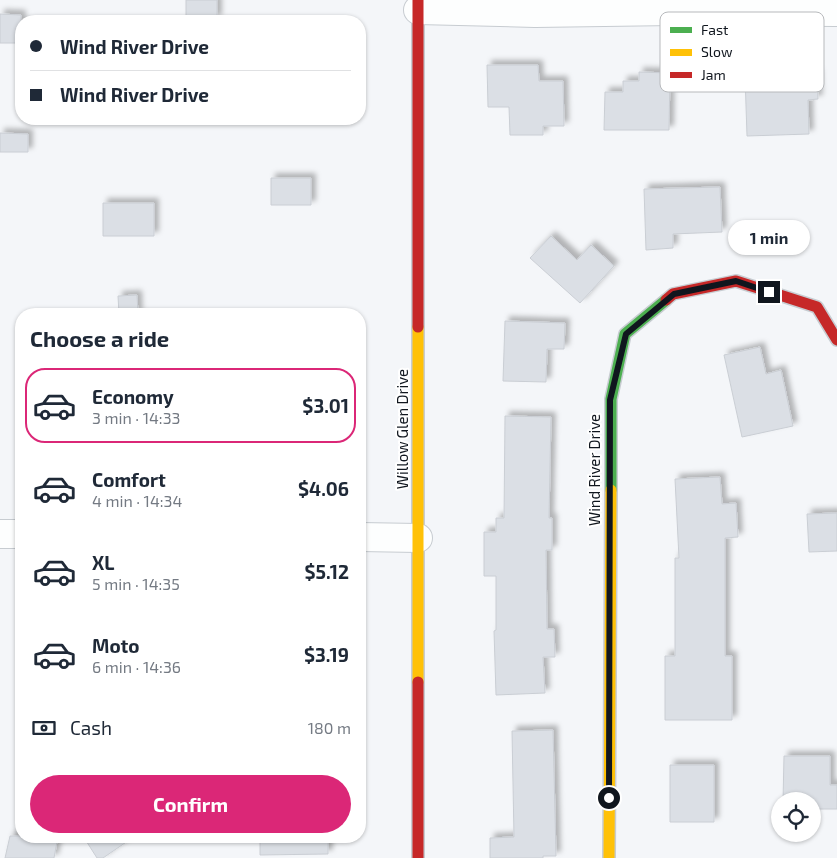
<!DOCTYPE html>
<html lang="en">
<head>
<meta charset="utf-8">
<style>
  body { margin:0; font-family:"Exo 2",sans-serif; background:#f2f2f3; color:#1f2937; height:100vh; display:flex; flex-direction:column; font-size:19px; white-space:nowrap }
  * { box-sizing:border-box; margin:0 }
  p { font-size:16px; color:#747a83 }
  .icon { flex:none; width:28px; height:28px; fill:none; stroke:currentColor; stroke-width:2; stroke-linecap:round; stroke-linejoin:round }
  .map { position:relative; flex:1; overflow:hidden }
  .details { position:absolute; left:15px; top:308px; width:351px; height:535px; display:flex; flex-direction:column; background:#fff; border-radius:20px; box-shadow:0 1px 4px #0004 }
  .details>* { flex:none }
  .banner { position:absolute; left:15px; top:15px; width:351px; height:110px; border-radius:20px; box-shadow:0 1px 4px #0004; display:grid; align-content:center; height:110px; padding:0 15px; background:#fff }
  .buttons { position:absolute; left:771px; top:792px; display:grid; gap:10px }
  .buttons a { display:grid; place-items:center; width:50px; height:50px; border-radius:50%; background:#fff; box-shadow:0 1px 4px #0004; font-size:25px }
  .end { position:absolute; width:22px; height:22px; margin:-11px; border:6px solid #10161e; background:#fff; box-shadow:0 0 0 2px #fff }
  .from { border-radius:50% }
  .bubble { position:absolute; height:35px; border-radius:18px; background:#fff; box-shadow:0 1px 4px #0004; font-size:16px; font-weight:700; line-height:35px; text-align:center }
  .banner b { display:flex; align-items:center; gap:18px; height:48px; font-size:19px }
  .banner b+b { border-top:1px solid #e0e1e3 }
  .banner i { width:12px; height:12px; background:#1f2937 }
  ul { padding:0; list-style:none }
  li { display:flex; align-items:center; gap:15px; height:75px; margin:0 10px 8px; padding:0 5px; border:2px solid transparent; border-radius:20px }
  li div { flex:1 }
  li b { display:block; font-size:19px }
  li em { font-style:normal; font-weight:700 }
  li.on { border-color:#db2777 }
  li>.icon { width:45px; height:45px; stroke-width:1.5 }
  h2 { padding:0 15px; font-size:22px; line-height:60px }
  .pay { display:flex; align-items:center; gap:12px; height:55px; padding:0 15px; font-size:19px }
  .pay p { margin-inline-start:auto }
  .primary-button { display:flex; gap:10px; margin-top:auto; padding:10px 15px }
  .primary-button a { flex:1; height:58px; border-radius:30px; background:#db2777; color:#fff; font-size:20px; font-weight:700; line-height:58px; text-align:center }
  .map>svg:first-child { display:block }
  .building { fill:#dbdfe5; stroke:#caced4; filter:url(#shadow) }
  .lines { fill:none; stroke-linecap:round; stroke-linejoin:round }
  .street-casing { stroke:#c7ccd1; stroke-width:30 }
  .fast-casing { stroke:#c7ccd1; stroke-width:14 }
  .slow-casing { stroke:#c7ccd1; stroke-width:14 }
  .jam-casing { stroke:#c7ccd1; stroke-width:14 }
  .street { stroke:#fdfefe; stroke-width:28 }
  .fast { stroke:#4caf50; stroke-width:11 }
  .slow { stroke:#ffc107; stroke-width:11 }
  .jam { stroke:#c62828; stroke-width:11 }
  .route { stroke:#10161e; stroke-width:6 }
  .labels { text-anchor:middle; stroke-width:4; stroke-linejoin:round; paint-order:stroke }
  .street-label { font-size:15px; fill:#10161e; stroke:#fff }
  .key { fill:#fff; stroke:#b7b9bc; stroke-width:1 }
  .key-label { font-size:14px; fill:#10161e }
</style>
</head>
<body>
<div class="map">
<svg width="837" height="858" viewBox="0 0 837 858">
  <defs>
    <filter id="shadow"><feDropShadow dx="4.5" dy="-4.5" stdDeviation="2.5" flood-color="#0004"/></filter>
  </defs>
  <rect width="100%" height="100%" fill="#f4f6f9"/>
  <!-- building -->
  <path class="building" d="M186,0H217V19H186Z
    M0,14L21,15V43H0Z
    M487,65H538L539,81H563L564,126H543V135H510L509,107H488Z
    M639,72L670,73L669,130H604L605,92H623V81H639Z
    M817,74L818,99L808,100L809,134L747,136L745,76Z
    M0,133L28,134V152H0Z
    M271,178H311V205H271Z
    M720,187L722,232L673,234V248L646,250L644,189Z
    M103,203H154V236H103Z
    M551,236L577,260L591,245L614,266L580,303L530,258Z
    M137,295L138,314H119L118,296Z
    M505,321L565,323L564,349H547L546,382L503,381Z
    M760,347L766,374L781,370L793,426L742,437L724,355Z
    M505,416L551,417L549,518H552V550H546L547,629H554L555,657H543L545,693L496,695L494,631L496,630V576H484V532H496V518H504Z
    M720,477L722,504L736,503L738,537L725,538V656H732V720H665V656H675V558H679L675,479Z
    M837,513V551L809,552L807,514Z
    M553,730L556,856H543V858H490V838L514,837L512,731Z
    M784,756H830V785H837V809H812V801H783Z
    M670,765H714V822H670Z
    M10,836H58L54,858H5Z
    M83,836H135L103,858H97Z
    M260,836H328V854L260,855Z"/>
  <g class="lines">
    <!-- street casing -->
    <g class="street-casing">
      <path id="street" d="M418,10L535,13L673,11L837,12
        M0,534H21
        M360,537L418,538"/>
    </g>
    <!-- fast casing -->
    <g class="fast-casing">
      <path id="fast" d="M611,490V399L625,334L666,300"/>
    </g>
    <!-- slow casing -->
    <g class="slow-casing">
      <path id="slow" d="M418,327V682
        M609,858L611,490"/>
    </g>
    <!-- jam casing -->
    <g class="jam-casing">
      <path id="jam" d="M418,0V327
        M666,300L673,294L736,281L817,307L837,340
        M418,682V858"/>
    </g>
    <!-- street -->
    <use href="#street" class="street"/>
    <!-- fast -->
    <use href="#fast" class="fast"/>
    <!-- slow -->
    <use href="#slow" class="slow"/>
    <!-- jam -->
    <use href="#jam" class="jam"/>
  </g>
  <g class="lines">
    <!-- route -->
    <path class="route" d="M609,798L610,400L626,334L674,294L736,281L769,292"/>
  </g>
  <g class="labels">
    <!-- street labels -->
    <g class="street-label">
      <text transform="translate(403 429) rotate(-90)" y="5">Willow Glen Drive</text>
      <text transform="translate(595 470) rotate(-90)" y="5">Wind River Drive</text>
    </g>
  </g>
  <!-- legend -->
  <rect x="660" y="12" width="164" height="80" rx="8" class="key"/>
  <rect x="670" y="27" width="22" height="6" fill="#4caf50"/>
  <rect x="670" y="49" width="22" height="7" fill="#ffc107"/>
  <rect x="670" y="72" width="22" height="6" fill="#c62828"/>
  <g class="key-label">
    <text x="701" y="35">Fast</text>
    <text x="701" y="57">Slow</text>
    <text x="701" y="80">Jam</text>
  </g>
</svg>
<div class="buttons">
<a><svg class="icon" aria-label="locate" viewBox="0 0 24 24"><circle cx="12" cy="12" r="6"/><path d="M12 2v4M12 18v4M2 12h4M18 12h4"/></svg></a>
</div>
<i class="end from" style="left:609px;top:798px"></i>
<i class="end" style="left:769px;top:292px"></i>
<div class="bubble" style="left:728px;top:220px;width:82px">1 min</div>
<div class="banner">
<b><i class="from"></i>Wind River Drive</b>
<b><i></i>Wind River Drive</b>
</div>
<section class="details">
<h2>Choose a ride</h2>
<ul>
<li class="on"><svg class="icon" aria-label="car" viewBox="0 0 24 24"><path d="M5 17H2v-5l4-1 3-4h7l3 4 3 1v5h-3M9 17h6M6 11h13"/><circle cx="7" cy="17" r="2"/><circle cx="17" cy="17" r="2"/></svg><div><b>Economy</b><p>3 min · 14:33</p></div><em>$3.01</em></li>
<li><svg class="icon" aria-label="car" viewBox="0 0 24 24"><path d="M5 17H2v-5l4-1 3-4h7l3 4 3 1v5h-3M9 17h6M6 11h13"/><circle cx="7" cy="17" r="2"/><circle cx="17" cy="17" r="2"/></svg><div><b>Comfort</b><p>4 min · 14:34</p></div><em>$4.06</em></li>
<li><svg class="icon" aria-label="car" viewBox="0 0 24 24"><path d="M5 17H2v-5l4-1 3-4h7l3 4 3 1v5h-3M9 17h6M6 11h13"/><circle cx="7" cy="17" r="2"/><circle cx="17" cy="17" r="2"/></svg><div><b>XL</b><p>5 min · 14:35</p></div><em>$5.12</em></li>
<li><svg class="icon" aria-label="car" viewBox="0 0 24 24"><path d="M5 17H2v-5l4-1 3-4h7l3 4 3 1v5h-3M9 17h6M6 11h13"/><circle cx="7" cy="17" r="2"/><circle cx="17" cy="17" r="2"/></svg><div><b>Moto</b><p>6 min · 14:36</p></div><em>$3.19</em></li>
</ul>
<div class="pay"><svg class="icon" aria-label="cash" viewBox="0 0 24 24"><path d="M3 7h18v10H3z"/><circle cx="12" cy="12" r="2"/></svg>Cash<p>180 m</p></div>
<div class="primary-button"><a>Confirm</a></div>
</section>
</div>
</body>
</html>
